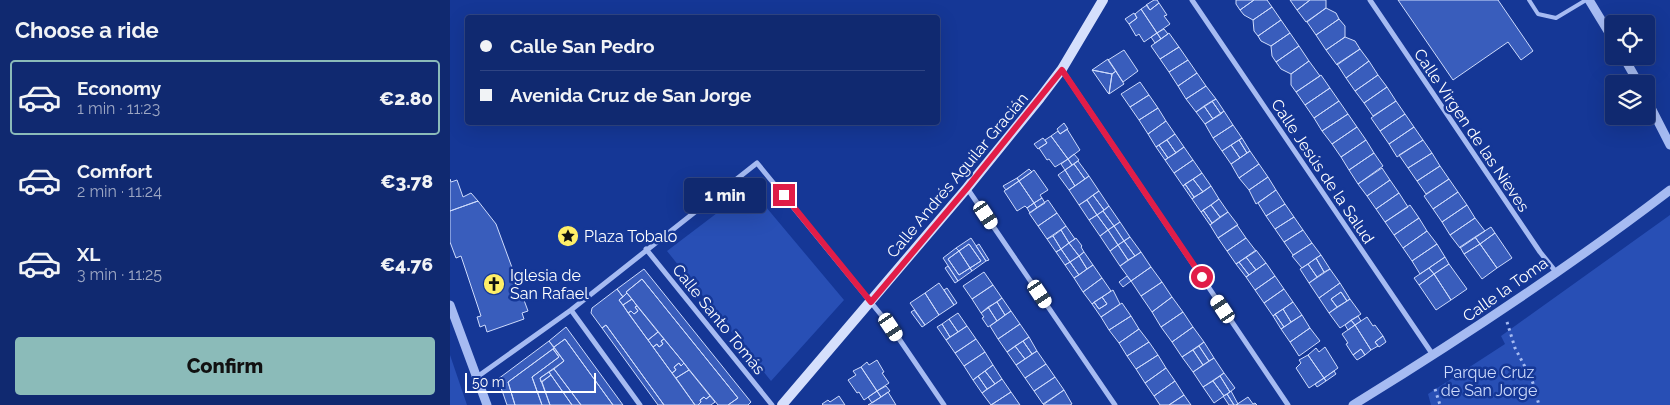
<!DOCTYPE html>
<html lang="en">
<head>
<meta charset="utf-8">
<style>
  body { margin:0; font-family:Raleway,sans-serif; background:#1e3578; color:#f1f3f6; height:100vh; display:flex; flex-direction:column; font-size:19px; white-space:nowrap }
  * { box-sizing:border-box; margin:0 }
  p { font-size:16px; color:#9ca6c3 }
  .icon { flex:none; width:28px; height:28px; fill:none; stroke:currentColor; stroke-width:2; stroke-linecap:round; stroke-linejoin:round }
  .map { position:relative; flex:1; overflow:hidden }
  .side { display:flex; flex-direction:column; background:#102970; width:450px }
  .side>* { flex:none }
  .guide { position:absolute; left:15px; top:15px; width:475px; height:110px; border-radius:5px; box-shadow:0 5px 20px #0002,0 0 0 1px #304583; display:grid; align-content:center; height:110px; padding:0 15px; background:#102970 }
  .fabs { position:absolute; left:1155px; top:15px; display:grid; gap:10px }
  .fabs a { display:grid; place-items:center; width:50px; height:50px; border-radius:5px; background:#102970; box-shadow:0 5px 20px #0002,0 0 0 1px #304583; font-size:25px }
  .scale { position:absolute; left:15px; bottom:12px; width:131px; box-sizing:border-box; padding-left:5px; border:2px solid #fff; border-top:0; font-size:14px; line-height:18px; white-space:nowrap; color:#fff; -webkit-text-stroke:4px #153796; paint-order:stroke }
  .end { position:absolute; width:22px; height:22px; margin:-11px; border:6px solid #e11d48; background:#fff; box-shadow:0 0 0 2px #fff }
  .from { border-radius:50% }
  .bubble { position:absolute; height:35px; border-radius:5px; background:#102970; box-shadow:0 5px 20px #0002,0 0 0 1px #304583; font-size:16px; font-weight:800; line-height:35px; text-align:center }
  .car { position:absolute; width:15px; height:30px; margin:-15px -8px; border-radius:6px; box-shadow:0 0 4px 1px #0007; background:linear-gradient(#fff 24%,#345 0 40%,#fff 0 76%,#345 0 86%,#fff 0) }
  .guide b { display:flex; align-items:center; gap:18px; height:48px; font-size:19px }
  .guide b+b { border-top:1px solid #304583 }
  .guide i { width:12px; height:12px; background:#f1f3f6 }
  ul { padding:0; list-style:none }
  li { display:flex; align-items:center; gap:15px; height:75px; margin:0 10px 8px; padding:0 5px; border:2px solid transparent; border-radius:5px }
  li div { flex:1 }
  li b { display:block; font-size:19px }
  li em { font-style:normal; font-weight:800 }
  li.selected { border-color:#8bbbb9 }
  li>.icon { width:45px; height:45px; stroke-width:1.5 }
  h2 { padding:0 15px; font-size:22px; line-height:60px }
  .button { display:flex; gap:10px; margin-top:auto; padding:10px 15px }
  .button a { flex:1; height:58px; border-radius:5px; background:#8bbbb9; color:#111; font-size:20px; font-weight:800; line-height:58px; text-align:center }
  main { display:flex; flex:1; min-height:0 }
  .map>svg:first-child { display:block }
  .green { fill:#284fb5 }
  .building { fill:#395dbc; stroke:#cedbfc }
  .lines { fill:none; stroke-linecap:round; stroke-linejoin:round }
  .path { stroke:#a6bbf2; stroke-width:3; stroke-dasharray:2.5 4; stroke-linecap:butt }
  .service { stroke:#a6bbf2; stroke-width:4 }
  .minor { stroke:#a6bbf2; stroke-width:5 }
  .tertiary { stroke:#a6bbf2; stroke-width:9 }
  .secondary { stroke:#d5dffc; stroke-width:10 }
  .route { stroke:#e11d48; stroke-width:6 }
  .labels { text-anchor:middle; stroke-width:5; stroke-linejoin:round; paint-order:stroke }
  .street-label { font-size:16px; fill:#fff; stroke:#153796 }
  .poi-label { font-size:16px; fill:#fff; stroke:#153796; text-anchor:start }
  .park-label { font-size:16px; fill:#cedbfc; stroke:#153796 }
</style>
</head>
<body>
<main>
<section class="side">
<h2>Choose a ride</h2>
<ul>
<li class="selected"><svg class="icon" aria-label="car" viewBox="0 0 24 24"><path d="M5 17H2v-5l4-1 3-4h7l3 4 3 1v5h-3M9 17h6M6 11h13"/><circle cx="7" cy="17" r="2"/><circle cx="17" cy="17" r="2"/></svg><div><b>Economy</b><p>1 min · 11:23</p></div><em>€2.80</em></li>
<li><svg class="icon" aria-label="car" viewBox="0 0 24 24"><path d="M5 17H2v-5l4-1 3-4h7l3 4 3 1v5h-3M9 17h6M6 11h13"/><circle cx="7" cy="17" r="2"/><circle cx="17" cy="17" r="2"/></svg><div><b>Comfort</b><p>2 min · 11:24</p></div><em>€3.78</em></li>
<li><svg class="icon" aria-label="car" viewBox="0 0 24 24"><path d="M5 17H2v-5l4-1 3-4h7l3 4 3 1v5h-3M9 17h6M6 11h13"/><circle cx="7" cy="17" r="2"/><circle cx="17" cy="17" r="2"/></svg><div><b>XL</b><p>3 min · 11:25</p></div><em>€4.76</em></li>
</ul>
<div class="button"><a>Confirm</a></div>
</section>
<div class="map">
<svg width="1220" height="405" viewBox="0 0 1220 405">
  <rect width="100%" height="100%" fill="#153796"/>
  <!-- green -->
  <path class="green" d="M300,188L394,300L321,381L217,251Z
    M1220,215V405H981L978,394L1055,344L1051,336Z
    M0,355L17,405H0Z"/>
  <!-- building -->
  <path class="building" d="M704,0H707L709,3L700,10L696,5Z
    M786,0H804L790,10L786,4Z
    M804,0H817L822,7L803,20L794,15L790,10Z
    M840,0H860L847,10Z
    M860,0H876V8L856,22L847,10Z
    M948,0H1048L1083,51L1071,60L1058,42L1003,80Z
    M709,3L717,15L714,16L720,24L707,33L691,9L697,5L700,10Z
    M822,7L831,20L808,36L804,31L803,20Z
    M876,8L886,13L889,19L866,35L857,22Z
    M691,9L707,33L694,42L689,34L686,36L679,24L687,18L685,14Z
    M684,13L687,18L679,24L675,19Z
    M889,19L895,26V37L876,50L866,35Z
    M831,20L840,33L821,46L811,41L808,36Z
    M714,29L718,34L711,39L707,33Z
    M707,33L711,39L705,43L701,37Z
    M719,33L729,47L710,59L701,46Z
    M840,33L849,46L826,62L822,56L821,46Z
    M895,37L905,41L910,49L887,65L876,50Z
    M849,46L859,61L841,74L831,69L826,62Z
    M729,47L738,60L719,72L710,59Z
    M910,49L919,61L896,78L887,64Z
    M674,50L688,71L673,82L658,60Z
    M658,59L666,71L662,74L642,70Z
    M738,60L747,73L728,86L719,72Z
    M859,61L870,76L846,92L841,85V74Z
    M919,61L928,75L905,91L896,78Z
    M642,70L662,74L659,94L658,93Z
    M666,71L674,84L659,94L662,74Z
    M747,73L756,86L736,99L728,86Z
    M871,75L880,88L855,105L846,92Z
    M928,75L937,87L914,103L905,91Z
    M690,82L699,95L680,107L671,94Z
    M756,86L766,99L746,112L736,99Z
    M937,87L946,101L923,116L914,103Z
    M880,88L889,101L864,118L855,105Z
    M699,95L708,108L689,120L680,107Z
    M766,99L774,111L771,114L762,101Z
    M762,101L771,114L763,119L754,106Z
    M889,101L898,114L872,131L864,118Z
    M946,101L955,114L930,131L921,118Z
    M754,106L763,119L755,124L746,112Z
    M708,108L716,121L698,134L689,120Z
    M774,111L783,125L763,138L755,124Z
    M898,114L907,127L882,144L872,131Z
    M955,114L964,127L939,144L930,131Z
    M716,121L725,134L706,147L698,134Z
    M614,123L618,129L610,134L607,129Z
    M783,125L792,138L772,151L763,138Z
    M907,127L916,140L891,157L882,144Z
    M964,127L973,140L947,157L939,144Z
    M617,129L630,150L618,159L601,136L608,131L610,134Z
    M725,134L734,147L726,153L717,140Z
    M601,136L618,159L605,167L599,159L597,160L589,148L597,143L595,140Z
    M593,138L597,143L588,149L584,144Z
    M792,138L800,151L797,153L789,140Z
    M717,140L726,153L718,158L709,145Z
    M789,140L797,153L790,158L781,145Z
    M916,140L924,153L899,170L891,157Z
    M973,140L982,153L958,168L949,155Z
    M709,145L718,158L715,160L706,147Z
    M781,145L790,158L781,164L772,151Z
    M734,147L743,160L724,173L715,160Z
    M800,151L809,164L789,178L781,164Z
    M924,153L933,166L908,184L899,170Z
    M982,153L990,166L967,181L958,168Z
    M624,154L629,160L622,165L618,159Z
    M618,159L622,165L615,170L611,164Z
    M743,160L752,173L733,186L724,173Z
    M628,161L639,176L635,179L624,164Z
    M624,164L635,179L625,186L615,170Z
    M809,164L818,177L799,190L789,178Z
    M990,166L999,179L976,194L967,181Z
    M932,168L940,180L917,196L908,184Z
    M579,169L582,172L569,181L567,178Z
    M584,170L598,190L590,195L592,198L584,203L569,181Z
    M615,170L625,186L619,190L608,175Z
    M752,173L761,186L753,192L743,179Z
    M639,176L649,191L629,205L619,190Z
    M818,177L826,190L806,204L799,190Z
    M567,178L569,181L556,190L553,186Z
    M0,179L1,182L7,180L13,197L21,193L28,201L0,211Z
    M743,179L753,192L744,197L735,184Z
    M999,179L1008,192L983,209L974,196Z
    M940,180L949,193L926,209L917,196Z
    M569,181L584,203L577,208L575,206L567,211L554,191Z
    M735,184L744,197L742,199L733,186Z
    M761,186L769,199L751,212L742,199Z
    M826,190L835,204L816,216L808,203Z
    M649,191L659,206L654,210L643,195Z
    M1008,192L1017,205L992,222L983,209Z
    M949,193L958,207L935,222L926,209Z
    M643,195L654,210L647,215L637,200Z
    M592,198L595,203L587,208L584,203Z
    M769,199L778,212L770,217L761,205Z
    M598,200L607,213L588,226L579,213Z
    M637,200L647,215L639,220L629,205Z
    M28,201L46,224L78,311L72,313L74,319L37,332L35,325L30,327L27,317L31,316L11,256L6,258L0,242V211Z
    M584,203L587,208L580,213L577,208Z
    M835,204L844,217L825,229L816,216Z
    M761,205L770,217L762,223L753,210Z
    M960,205L969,218L944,235L935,222Z
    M1017,205L1025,218L1000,235L992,222Z
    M659,206L670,222L664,226L653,211Z
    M753,210L762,223L760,225L751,212Z
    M653,211L664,226L658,230L647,215Z
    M778,212L788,225L768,238L760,225Z
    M607,213L616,226L597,239L588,226Z
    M647,215L658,230L650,236L639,220Z
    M844,217L853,230L834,242L825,229Z
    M969,218L977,231L953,248L944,235Z
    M1025,218L1035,231L1010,248L1000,235Z
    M670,222L680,237L674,241L664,226Z
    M787,225L796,238L777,251L768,238Z
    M616,226L625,239L619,243L611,230Z
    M664,226L674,241L668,245L658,230Z
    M1041,227L1045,233L1030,244L1025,237Z
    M611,230L619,243L611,249L603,236Z
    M658,230L668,245L660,251L650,236Z
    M853,230L862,243L843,255L834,242Z
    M977,231L987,244L962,261L953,248Z
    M1045,233L1062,258L1047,268L1030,244Z
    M603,236L611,249L606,252L597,239Z
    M680,237L691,252L685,256L674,241Z
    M1025,237L1030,244L1014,254L1010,247Z
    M521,238L536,261L522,271L520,268L531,261L519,244L509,251L506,248Z
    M626,238L632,246L631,247L634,252L629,256L619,243Z
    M796,238L806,251L786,264L777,251Z
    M674,241L685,256L678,260L668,245Z
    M619,243L629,256L620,262L611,249Z
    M862,243L871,255L852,268L842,256Z
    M519,244L531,261L520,268L509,251Z
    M529,244L539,260L536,261L526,246Z
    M987,244L995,257L970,274L962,261Z
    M1030,244L1047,268L1032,279L1014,254Z
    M668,245L678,260L670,266L660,251Z
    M506,248L509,251L498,259L509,275L520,268L522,271L508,281L493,258Z
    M611,249L620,262L615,265L606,252Z
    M806,250L816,263L806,270L796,257Z
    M509,251L520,268L509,275L498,259Z
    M634,252L643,265L637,269L629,256Z
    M691,252L701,267L681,281L670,266Z
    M871,255L880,269L874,272L866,258Z
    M629,256L637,269L629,275L620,262Z
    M796,257L806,270L799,275L789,262Z
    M995,257L999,264L984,274L979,268Z
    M866,258L874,272L867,277L858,264Z
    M620,262L629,275L624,278L615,265Z
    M789,262L799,275L796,277L786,264Z
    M816,263L825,276L805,290L796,277Z
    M858,264L867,277L859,283L850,269Z
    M999,264L1017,289L1001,300L984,274Z
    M643,265L652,278L633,292L624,278Z
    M498,266L508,281L505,283L495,268Z
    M701,267L712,282L691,296L681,281Z
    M979,268L984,274L969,285L964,278Z
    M194,269L301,402L298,405H278L288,398L192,279L176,292L177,293L173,297L167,289Z
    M880,269L890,283L869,298L859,283Z
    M534,272L543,285L522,299L513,286Z
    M984,274L1001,300L986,310L969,285Z
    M677,276L681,281L673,287L669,282Z
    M825,276L834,289L814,303L805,290Z
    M652,278L661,291L642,304L633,292Z
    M192,279L288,398L278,405H268L176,292Z
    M712,282L722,297L702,312L691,296Z
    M489,283L504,305L489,315L475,293Z
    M890,283L900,299L897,301L891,292L881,299L887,307L879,313L869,298Z
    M543,285L552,298L531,313L522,299Z
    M497,288L507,303L504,305L494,290Z
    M167,289L173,297L169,300L245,405H214L156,325L152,328L141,313L142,308Z
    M834,289L843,302L823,316L814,303Z
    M663,290L670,304L651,317L642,304L644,302L649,309L657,304L652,297Z
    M891,292L897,301L887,307L881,299Z
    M177,293L182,299L173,305L169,300Z
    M475,293L489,315L475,325L460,303Z
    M652,297L657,304L649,309L644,302Z
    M722,297L733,312L711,327L702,312Z
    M552,298L561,311L555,315L547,302Z
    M182,299L187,306L185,307L188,311L184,314L181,311L178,313L173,305Z
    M900,299L911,314L890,328L879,313Z
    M547,302L555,315L547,321L538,307Z
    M843,302L852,315L841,322L833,309Z
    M672,303L681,316L659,330L651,317Z
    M187,306L208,332L198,340L178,313L181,311L184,314L188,311L185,307Z
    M538,307L547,321L538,327L532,318L534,317L531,313Z
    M833,309L841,322L834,327L825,314Z
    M464,310L475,325L472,327L461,312Z
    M561,311L570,324L548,339L540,326Z
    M733,312L743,327L722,342L711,327Z
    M508,313L517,326L508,332L499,319Z
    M825,314L834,327L831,329L823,316Z
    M852,315L860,328L840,342L831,329Z
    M681,316L689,329L669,343L659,330Z
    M908,316L911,321L905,325L901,320Z
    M917,317L923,326L925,325L933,336L925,342L928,346L921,350L905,325Z
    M499,319L508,332L500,337L492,324Z
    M901,320L905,325L898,330L895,325Z
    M492,324L500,337L496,340L487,327Z
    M570,324L579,337L557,352L548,339Z
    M156,325L214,405H208L152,328Z
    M905,325L921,350L915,355L911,349L903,355L896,344L898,343L892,334Z
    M517,326L526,339L505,353L496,340Z
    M116,327L173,405H163L115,339L104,347L99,341Z
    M743,327L754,342L732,357L722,342Z
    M860,328L870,341L849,356L840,342Z
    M689,329L699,342L677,356L669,343Z
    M208,332L214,339L211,341L213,344L209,347L207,344L203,347L198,340Z
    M933,336L936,342L929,347L925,342Z
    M579,337L587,351L582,354L573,341Z
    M115,339L163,405H131L104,369L114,361L104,347Z
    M214,339L234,363L231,366L229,363L224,367L226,370L222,373L203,347L207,344L209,347L213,344L211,341Z
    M526,339L535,352L514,366L505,353Z
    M99,341L104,348L58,382L65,405H57L48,379Z
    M573,341L582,354L575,359L565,346Z
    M699,342L708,355L686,369L677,356Z
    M754,342L764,358L759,361L749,346Z
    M565,346L575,359L566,365L557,352Z
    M749,346L759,361L753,365L743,350Z
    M875,347L888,368L874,378L858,355L866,348L869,352Z
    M104,348L114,361L90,378L100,405H92L82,377L109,357L103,349Z
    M103,349L109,357L82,377L92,405H65L58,382Z
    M911,349L915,355L907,360L903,355Z
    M743,350L753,365L743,372L732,357Z
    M587,351L596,364L575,378L566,365Z
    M535,352L543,365L523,380L514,366Z
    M708,355L716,368L695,383L686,369Z
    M858,355L874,378L859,388L846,368L851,363L849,360Z
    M764,358L774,373L753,387L743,372Z
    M427,360L434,372L432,373L439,383L427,391L411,367L417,362L419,365Z
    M229,363L231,366L234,363L239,370L226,378L222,373L226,370L224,367Z
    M596,364L605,377L584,391L575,378Z
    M543,365L552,379L545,384L535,371Z
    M411,367L427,391L414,400L409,392L407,393L398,380L406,375L403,371Z
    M716,368L725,381L704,396L695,383Z
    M104,369L131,405H122L101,375L99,372Z
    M239,370L260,396L256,399L254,397L250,400L251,402L248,405H245L226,378Z
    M535,371L545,384L537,389L528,376Z
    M884,371L886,374L876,381L874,378Z
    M99,372L101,375L91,382L90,378Z
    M774,373L785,388L780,392L770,376Z
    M101,375L122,405H100L92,382Z
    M528,376L537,389L532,393L523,380Z
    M770,376L780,392L774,396L763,381Z
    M605,377L614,390L593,404L584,391Z
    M874,378L876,381L867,387L865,384Z
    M552,379L561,392L541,405L532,393Z
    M725,381L734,395L719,405H710L704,396Z
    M763,381L774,396L764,403L753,387Z
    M436,386L440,391L431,397L427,391Z
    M614,390L622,404L620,405H593Z
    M427,391L431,397L422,403L418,397Z
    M781,391L788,404L786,405H784L777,394Z
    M438,392L446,405H418L431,397Z
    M561,392L570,405H541Z
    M777,394L784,405H779L773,396Z
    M734,395L741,405H719Z
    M260,396L265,402L261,405H248L251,402L250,400L254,397L256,399Z
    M389,396L395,405H373L372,404L378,400L380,402Z
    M798,397L803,404L805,403L807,405H786Z"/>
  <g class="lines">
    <!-- path -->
    <path class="path" d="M1057,322L1065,348L1082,380L1089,405
      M985,389L990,405"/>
    <!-- service -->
    <path class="service" d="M1079,0L1088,14L1106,18L1136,0"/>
    <!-- minor -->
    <path class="minor" d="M742,0L983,355
      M920,0L1090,252L1106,272
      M612,70L838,405
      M517,188L665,405
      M196,249L322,405
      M121,310L190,405
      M27,377L121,310L307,163L441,327L494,405"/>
    <!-- tertiary -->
    <path class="tertiary" d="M1139,0L1164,41
      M1173,56L1189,84
      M1196,98L1220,145
      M0,305L37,405
      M903,405C1012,338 1118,268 1220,190"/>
    <!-- secondary -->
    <path class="secondary" d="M332,405L517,188L590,98L612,69L653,0"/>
  </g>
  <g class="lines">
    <!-- route -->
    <path class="route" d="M334,195L421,302L517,188L612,70L752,277"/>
  </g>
  <!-- icons -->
  <defs>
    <g id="sight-disc" transform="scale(1.125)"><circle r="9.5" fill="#ffee67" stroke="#153796"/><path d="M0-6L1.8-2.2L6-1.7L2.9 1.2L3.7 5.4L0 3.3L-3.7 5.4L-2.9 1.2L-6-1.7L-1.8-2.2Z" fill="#111"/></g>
    <g id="church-disc" transform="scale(1.125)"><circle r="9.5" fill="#ffee67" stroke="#153796"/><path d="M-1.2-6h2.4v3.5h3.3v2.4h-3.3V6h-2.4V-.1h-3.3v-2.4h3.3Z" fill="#111"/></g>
  </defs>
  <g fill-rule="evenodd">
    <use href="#sight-disc" x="118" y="236"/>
    <use href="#church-disc" x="44" y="284"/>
  </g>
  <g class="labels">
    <!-- street labels -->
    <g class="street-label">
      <text transform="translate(1022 130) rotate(56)" y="6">Calle Virgen de las Nieves</text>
      <text transform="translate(873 171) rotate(56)" y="6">Calle Jesús de la Salud</text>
      <text transform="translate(507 175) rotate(-50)" y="6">Calle Andrés Aguilar Gracián</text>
      <text transform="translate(1055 289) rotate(-35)" y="6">Calle la Toma</text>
      <text transform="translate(269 319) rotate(51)" y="6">Calle Santo Tomás</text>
    </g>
    <!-- poi labels -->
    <g class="poi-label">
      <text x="134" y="242">Plaza Tobalo</text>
      <text x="60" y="281">Iglesia de<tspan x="60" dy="18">San Rafael</tspan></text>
    </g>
    <!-- park labels -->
    <g class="park-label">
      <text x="1039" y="378">Parque Cruz<tspan x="1039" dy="18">de San Jorge</tspan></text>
    </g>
  </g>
</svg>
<div class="fabs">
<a><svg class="icon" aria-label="locate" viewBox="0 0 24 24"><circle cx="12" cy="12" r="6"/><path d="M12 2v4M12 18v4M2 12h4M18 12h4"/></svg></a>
<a><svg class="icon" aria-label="layers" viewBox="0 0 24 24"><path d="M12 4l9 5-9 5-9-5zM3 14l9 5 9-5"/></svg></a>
</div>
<div class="scale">50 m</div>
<i class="end from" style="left:752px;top:277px"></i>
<i class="end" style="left:334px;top:195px"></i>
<div class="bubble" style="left:234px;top:178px;width:82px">1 min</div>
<i class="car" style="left:536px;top:215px;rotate:146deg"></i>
<i class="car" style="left:590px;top:294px;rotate:146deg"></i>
<i class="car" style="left:773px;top:309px;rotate:326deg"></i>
<i class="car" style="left:441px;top:327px;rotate:146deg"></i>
<div class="guide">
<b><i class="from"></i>Calle San Pedro</b>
<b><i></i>Avenida Cruz de San Jorge</b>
</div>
</div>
</main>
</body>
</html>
